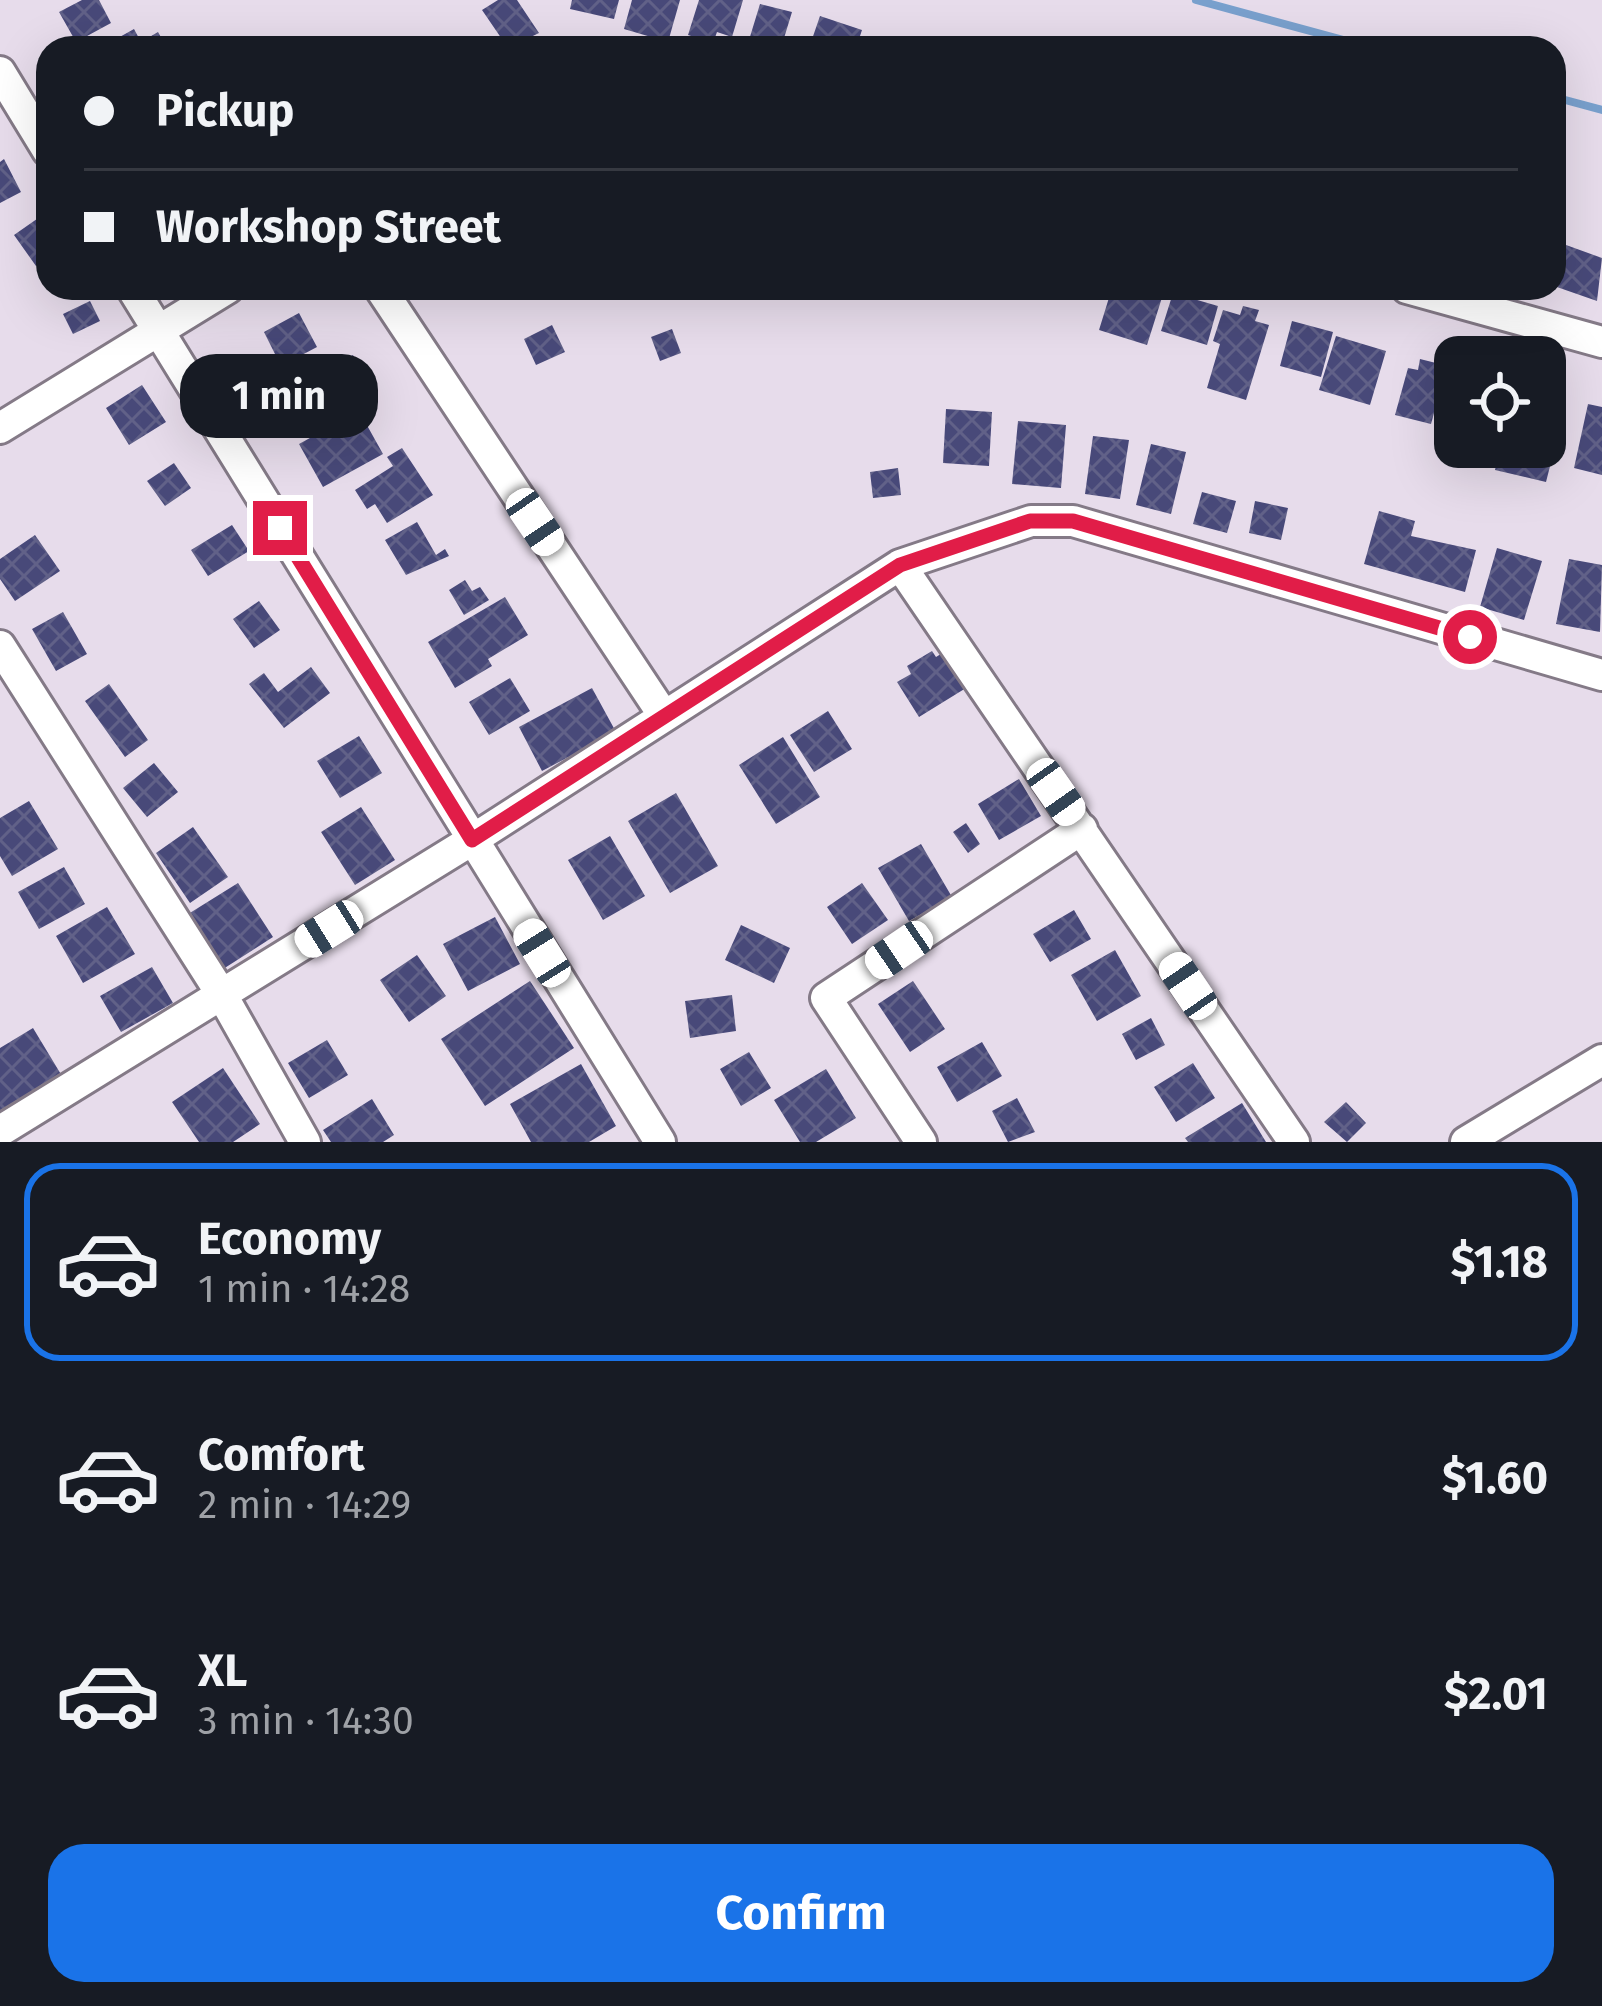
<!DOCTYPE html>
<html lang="en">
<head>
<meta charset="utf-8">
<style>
  body { margin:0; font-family:"Fira Sans",sans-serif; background:#20242c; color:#f1f3f6; height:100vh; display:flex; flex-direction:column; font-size:45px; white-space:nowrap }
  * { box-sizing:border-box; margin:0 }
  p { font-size:39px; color:#9ea1a6 }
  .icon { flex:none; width:66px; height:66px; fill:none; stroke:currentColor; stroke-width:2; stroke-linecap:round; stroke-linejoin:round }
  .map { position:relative; height:1142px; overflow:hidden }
  .sheet { display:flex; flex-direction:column; background:#171b24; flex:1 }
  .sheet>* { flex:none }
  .hud { position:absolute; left:36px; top:36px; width:1530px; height:264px; border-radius:36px; box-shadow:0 12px 48px #0002; display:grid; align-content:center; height:264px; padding:0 48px; background:#171b24 }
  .tools { position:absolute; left:1434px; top:336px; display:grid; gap:24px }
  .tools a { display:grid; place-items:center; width:132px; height:132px; border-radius:24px; background:#171b24; box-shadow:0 12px 48px #0002; font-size:60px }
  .end { position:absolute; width:54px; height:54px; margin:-27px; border:15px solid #e11d48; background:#fff; box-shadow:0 0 0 6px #fff }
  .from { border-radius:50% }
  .bubble { position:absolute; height:84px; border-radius:36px; background:#171b24; box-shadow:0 12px 48px #0002; font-size:39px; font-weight:700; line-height:84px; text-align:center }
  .car { position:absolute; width:36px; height:72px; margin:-36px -18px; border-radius:15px; box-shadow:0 0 9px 3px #0007; background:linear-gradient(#fff 24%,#345 0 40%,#fff 0 76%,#345 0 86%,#fff 0) }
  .hud b { display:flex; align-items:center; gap:42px; height:114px; font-size:45px }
  .hud b+b { border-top:3px solid #363941 }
  .hud i { width:30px; height:30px; background:#f1f3f6 }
  ul { padding:21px 0 0; list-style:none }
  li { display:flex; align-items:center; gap:36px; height:198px; margin:0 24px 18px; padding:0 24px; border:6px solid transparent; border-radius:36px }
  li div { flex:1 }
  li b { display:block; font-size:45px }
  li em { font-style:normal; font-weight:700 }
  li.on { border-color:#1a73e8 }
  li>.icon { width:108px; height:108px; stroke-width:1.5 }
  .action { display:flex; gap:24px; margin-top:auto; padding:24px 48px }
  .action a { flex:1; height:138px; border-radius:36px; background:#1a73e8; color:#fff; font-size:48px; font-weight:700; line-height:138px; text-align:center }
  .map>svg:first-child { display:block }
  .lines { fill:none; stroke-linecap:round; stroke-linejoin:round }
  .stream { stroke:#79a0cd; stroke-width:8 }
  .building { fill:url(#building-cross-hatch) }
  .minor-casing { stroke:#847a87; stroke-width:36 }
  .minor { stroke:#fff; stroke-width:30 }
  .route { stroke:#e11d48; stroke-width:15 }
</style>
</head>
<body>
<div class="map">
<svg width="1602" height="1142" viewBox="0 0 1602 1142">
  <defs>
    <pattern id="building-cross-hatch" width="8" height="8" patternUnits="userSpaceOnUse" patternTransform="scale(3)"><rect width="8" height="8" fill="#484979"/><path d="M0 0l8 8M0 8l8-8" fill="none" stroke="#616188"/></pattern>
  </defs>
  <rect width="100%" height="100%" fill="#e7dceb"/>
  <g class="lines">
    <!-- stream -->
    <path class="stream" d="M1196,0L1373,48
      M1554,97L1602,110"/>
  </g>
  <!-- building -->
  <path class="building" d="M82,0H99L111,23L76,42L59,12Z
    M498,0H517L539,33L508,48L482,10Z
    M572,0H619L614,19L570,9Z
    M632,0H680L668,42L624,29Z
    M699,0H743L732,37L717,32L713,43L688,35Z
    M760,4L792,12L781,48L749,40Z
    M820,16L862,30L856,48H809Z
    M134,29L141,42L158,32L167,48H100Z
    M4,159L21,192L0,203V162Z
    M44,214L48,258L36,266L14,235Z
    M1555,241L1602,258L1597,301L1554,286Z
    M1112,288H1165L1147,345L1099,330Z
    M1173,293L1218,306L1207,345L1161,331Z
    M90,301L100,321L73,334L63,314Z
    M1243,306L1259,310L1255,321L1269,325L1246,400L1207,388L1220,344L1213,341L1223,310L1240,315Z
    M299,313L317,347L281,366L264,332Z
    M1292,321L1333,332L1321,377L1280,366Z
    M552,325L565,352L536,365L524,339Z
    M672,329L681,353L660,361L651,337Z
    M1336,336L1386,351L1370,405L1319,390Z
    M353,355L369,384L313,415L292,378L330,357L335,365Z
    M1420,359L1440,364L1437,375L1444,377L1431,424L1395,415L1408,368L1418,370Z
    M1455,384V433L1442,430Z
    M142,385L166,422L129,445L106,408Z
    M1545,404L1552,405L1550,416L1562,419L1546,482L1495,470L1500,447H1545Z
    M1588,404L1602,407V475L1574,468Z
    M946,409L992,412L989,466L943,463Z
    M359,411L383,454L323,487L299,444Z
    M1018,421L1066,425L1061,488L1012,484Z
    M1093,436L1129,440L1120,499L1085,494Z
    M1151,444L1186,452L1171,514L1136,505Z
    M402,448L433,495L387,523L375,504L367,509L355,490L393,466L387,457Z
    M174,463L191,488L165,506L147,481Z
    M898,468L901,495L873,498L870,472Z
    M1202,492L1236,501L1227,533L1193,524Z
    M1255,501L1288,508L1281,540L1249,533Z
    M1379,511L1415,521L1411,536L1476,550L1465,592L1364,564Z
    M417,522L436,555L445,549L449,556L406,575L385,540Z
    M232,525L249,551L208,576L191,550Z
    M35,535L60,571L15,601L0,579V559Z
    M1497,548L1542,561L1524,620L1480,607Z
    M1569,559L1602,565L1600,632L1556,624Z
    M465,580L472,591L480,587L489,600L464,615L449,590Z
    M505,597L528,635L488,659L492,666L455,688L428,642Z
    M259,601L280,630L254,648L233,619Z
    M63,612L87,654L56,671L32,629Z
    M932,651L936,657L944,652L966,688L919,717L897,682L911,674L907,666Z
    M311,667L330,693L284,728L249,684L264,673L278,692Z
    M510,678L530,711L489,735L469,702Z
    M109,684L148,740L125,757L85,701Z
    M592,688L616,732L542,771L519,727Z
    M828,711L852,749L814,772L790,735Z
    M359,736L382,773L340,798L317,761Z
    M783,737L820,797L776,824L739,765Z
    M154,763L178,792L147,817L123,788Z
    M1019,779L1041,816L999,840L978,804Z
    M676,793L718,866L670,893L628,821Z
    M29,801L58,849L12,876L0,856V818Z
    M361,807L395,860L355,885L321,832Z
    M966,823L980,844L968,853L953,832Z
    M193,827L228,877L190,903L156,853Z
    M610,836L645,896L603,920L568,860Z
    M921,844L952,897L909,921L878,868Z
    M64,867L85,904L39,929L18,892Z
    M238,883L273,937L220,971L185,916Z
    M862,883L888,920L852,944L827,907Z
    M107,907L135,954L83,983L56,936Z
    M1074,910L1091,939L1050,962L1033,934Z
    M495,917L520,964L468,991L443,944Z
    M741,925L790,948L774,983L725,960Z
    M1115,950L1141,996L1097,1021L1071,975Z
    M417,955L446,996L409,1022L380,980Z
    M152,967L173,1003L121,1032L100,996Z
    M530,981L574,1048L485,1106L441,1039Z
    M913,981L945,1029L910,1052L878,1004Z
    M732,995L736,1031L690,1038L685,1001Z
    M1151,1018L1165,1045L1136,1060L1122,1034Z
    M33,1028L62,1076L0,1113V1048Z
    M327,1040L348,1075L309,1098L288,1063Z
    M982,1042L1002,1076L957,1102L937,1067Z
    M749,1052L771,1088L741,1106L720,1069Z
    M1193,1063L1215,1098L1176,1122L1154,1087Z
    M581,1064L616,1126L589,1142H531L510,1104Z
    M223,1068L260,1124L233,1142H199L172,1102Z
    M826,1069L856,1118L816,1142H800L774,1100Z
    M1017,1098L1035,1132L1008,1142L992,1111Z
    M372,1099L394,1135L383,1142H331L323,1130Z
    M1346,1102L1366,1123L1347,1142L1324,1122Z
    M1242,1103L1266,1142H1188L1185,1138Z"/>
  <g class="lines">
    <!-- minor casing -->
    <g class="minor-casing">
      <path id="minor" d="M0,72L48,151
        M132,288L660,1142
        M380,288L664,716
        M1407,288L1602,342
        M0,428L228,288
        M900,565L1294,1142
        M0,646L222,995L305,1142
        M0,1131L472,840L900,565L1031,521H1073L1602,675
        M921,1142L826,998L1082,829
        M1466,1142L1602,1060"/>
    </g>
    <!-- minor -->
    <use href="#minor" class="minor"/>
  </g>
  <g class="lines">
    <!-- route -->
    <path class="route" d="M280,528L472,840L900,565L1030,521H1073L1470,637"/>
  </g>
</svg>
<div class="tools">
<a><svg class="icon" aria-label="locate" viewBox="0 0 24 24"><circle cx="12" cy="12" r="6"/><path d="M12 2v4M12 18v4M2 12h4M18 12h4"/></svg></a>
</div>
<i class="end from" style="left:1470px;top:637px"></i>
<i class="end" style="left:280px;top:528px"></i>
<div class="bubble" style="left:180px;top:354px;width:198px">1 min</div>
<i class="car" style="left:535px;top:522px;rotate:146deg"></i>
<i class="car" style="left:1056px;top:792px;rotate:145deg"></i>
<i class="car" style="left:329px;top:929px;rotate:238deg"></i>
<i class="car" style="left:899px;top:950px;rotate:236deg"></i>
<i class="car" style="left:542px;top:953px;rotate:328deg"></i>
<i class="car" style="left:1188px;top:986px;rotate:326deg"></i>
<div class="hud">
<b><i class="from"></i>Pickup</b>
<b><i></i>Workshop Street</b>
</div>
</div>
<section class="sheet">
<ul>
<li class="on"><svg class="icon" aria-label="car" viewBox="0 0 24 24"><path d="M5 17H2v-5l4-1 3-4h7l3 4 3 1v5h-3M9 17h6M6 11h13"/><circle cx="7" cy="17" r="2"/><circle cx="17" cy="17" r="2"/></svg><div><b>Economy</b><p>1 min · 14:28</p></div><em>$1.18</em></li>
<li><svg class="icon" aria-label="car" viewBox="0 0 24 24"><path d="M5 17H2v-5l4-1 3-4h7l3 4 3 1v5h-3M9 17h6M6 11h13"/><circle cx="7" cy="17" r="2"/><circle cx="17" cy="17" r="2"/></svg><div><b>Comfort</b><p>2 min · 14:29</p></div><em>$1.60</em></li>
<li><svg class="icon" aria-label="car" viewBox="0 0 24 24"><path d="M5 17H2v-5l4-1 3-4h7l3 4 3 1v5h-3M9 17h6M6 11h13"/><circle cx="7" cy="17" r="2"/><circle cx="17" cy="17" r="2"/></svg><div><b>XL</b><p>3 min · 14:30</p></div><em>$2.01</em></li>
</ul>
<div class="action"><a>Confirm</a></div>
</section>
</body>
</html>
